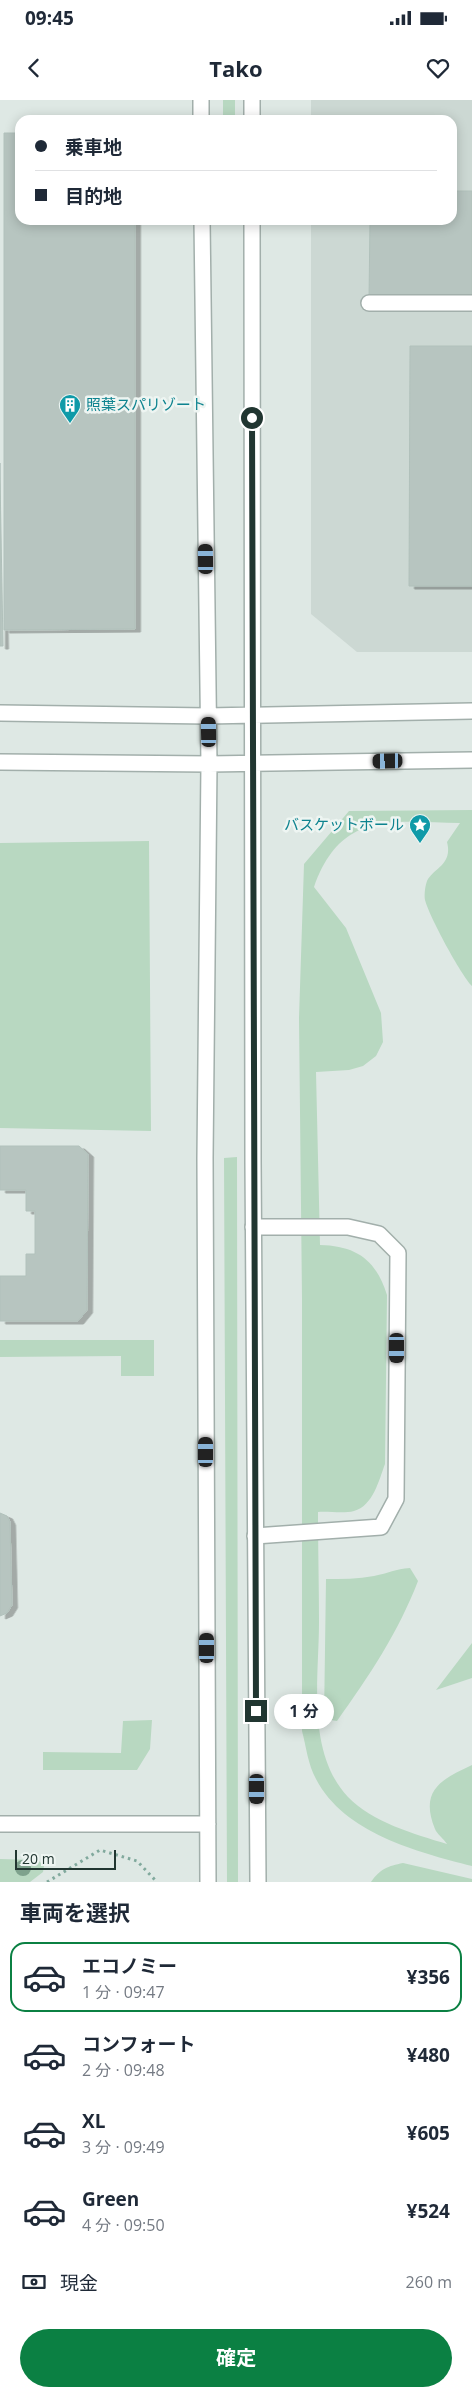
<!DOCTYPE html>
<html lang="ja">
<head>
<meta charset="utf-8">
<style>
  body { margin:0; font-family:"Open Sans","Noto Sans JP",sans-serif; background:#f6f6f7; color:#1f2937; height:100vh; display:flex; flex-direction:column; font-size:19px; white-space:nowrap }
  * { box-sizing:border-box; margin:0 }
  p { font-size:16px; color:#747a83 }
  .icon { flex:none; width:28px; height:28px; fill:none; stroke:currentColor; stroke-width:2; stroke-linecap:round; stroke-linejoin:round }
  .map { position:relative; height:1782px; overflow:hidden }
  .side { display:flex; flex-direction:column; background:#fff; flex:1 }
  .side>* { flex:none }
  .hud { position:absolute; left:15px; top:15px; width:442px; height:110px; border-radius:15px; box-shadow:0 2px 12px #0003; display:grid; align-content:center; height:110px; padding:0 20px; background:#fff }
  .scale { position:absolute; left:15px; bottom:12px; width:101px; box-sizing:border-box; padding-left:5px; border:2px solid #213631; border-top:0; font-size:14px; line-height:18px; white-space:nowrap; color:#213631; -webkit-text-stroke:4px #eef5f2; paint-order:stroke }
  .end { position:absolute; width:22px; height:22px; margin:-11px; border:6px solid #213631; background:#fff; box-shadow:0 0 0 2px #fff }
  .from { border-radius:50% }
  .bubble { position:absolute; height:35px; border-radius:18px; background:#fff; box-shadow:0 2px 12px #0003; font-size:16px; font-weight:700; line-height:35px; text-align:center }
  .car { position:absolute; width:15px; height:30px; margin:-15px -8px; border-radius:6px; box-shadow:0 0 4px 1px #0007; background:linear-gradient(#222 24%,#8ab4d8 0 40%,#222 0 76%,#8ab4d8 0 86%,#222 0) }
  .hud b { display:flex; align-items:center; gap:18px; height:48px; font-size:19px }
  .hud b+b { border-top:1px solid #e0e1e3 }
  .hud i { width:12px; height:12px; background:#1f2937 }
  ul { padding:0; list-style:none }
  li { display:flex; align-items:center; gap:15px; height:70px; margin:0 10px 8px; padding:0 10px; border:2px solid transparent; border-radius:15px }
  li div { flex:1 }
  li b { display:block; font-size:19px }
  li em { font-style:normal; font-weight:700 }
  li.selected { border-color:#0b8043 }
  li>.icon { width:45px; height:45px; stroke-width:1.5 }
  h2 { padding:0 20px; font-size:22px; line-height:60px }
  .pay { display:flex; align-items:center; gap:12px; height:55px; padding:0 20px; font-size:19px }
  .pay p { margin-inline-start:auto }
  .cta { display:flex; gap:10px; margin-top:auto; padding:10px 20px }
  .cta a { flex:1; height:58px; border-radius:30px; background:#0b8043; color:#fff; font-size:20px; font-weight:700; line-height:58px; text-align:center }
  .status { display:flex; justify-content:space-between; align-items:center; height:35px; padding:0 25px; background:#fff; direction:ltr }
  .status svg { height:14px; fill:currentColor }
  header { display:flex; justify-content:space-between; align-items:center; height:65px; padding:0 20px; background:#fff; font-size:22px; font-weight:700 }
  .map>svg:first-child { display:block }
  .built { fill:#ccd8d3 }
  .green { fill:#b8d8c1 }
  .building { fill:#b7c5c0; stroke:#b1c1bb; filter:url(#shadow) }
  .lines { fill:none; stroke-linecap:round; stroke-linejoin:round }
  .service-casing { stroke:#a2afab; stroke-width:18 }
  .pedestrian-casing { stroke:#a2afab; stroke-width:18 }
  .tertiary-casing { stroke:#a2afab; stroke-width:18 }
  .path { stroke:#81a99d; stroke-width:3; stroke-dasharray:2.5 4; stroke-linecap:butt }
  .service { stroke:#fff; stroke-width:15 }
  .pedestrian { stroke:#fff; stroke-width:15 }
  .tertiary { stroke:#fff; stroke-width:15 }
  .tree { fill:#7ea28d }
  .route { stroke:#213631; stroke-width:6 }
  .labels { text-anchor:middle; stroke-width:5; stroke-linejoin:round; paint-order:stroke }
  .culture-label { font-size:15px; fill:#0d838f; stroke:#eef5f2; text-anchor:start }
</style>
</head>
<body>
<div class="status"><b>09:45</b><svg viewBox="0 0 49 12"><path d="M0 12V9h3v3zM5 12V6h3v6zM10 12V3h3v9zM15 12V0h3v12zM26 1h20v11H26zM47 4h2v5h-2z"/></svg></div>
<header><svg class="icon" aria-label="back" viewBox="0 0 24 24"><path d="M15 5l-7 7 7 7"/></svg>Tako<svg class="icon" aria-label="heart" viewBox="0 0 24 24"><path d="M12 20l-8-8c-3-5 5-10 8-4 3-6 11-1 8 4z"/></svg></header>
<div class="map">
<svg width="472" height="1782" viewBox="0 0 472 1782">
  <defs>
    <filter id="shadow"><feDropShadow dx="5.5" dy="3" stdDeviation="0" flood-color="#0004"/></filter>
  </defs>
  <rect width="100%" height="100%" fill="#dee8e4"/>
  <!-- built -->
  <path class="built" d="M311,0H472V552H357L311,514V120H452V20H311Z"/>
  <!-- green -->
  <path class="green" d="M223,0H235V20H223Z
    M472,710V886C461,875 429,816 425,800C424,796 425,786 427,781C433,768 453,765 447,742L460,723C393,722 341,710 314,787L346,828L381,913L383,942L376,956L363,966L349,970L316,972L320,1145C357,1146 376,1160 387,1195L385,1364C379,1380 373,1406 354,1411C343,1414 329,1411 318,1412C318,1449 319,1485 319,1522C319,1578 306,1652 348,1697C372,1722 414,1734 447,1744C444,1739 437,1734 435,1729C419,1690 442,1679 472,1665V1766C417,1752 344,1733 316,1679C308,1665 306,1646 302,1631V1199L299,918L304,764L349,711Z
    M149,741L151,1031L0,1028V743Z
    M237,1057L238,1782H227L224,1058Z
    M0,1240H154V1276H121V1256L0,1257Z
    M410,1468L418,1481C398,1533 369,1576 337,1621L324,1619L326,1479C342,1479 358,1479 374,1476C389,1473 395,1469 410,1468Z
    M472,1543V1578L436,1590Z
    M152,1620L150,1649L137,1670H43V1652L121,1653L123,1621Z
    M0,1759L38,1760L44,1766L43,1772L30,1782H0Z
    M403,1763L472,1779V1782H371C380,1769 388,1766 403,1763Z"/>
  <!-- building -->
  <path class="building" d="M4,33H20V120H135V529L4,530Z
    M452,91H472V199H369L370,120H452Z
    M410,246H472V486H409Z
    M0,363V376L3,546H0Z
    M0,1046H79L88,1054L87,1210L78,1221H0V1176H26V1154H35V1111H26V1090H0Z
    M0,1413L7,1416L10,1422L12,1505L7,1513L0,1516Z"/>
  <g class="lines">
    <!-- service casing -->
    <g class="service-casing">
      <path id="service" d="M253,1127H348L379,1134L398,1153L396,1399L381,1427L255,1436"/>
    </g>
    <!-- pedestrian casing -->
    <g class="pedestrian-casing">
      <path id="pedestrian" d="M369,203H472"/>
    </g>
    <!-- tertiary casing -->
    <g class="tertiary-casing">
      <path id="tertiary" d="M201,0V20
        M252,20V0
        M202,120L209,664L205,1058L208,1782
        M252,120L253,1062L258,1782
        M0,613L208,616L472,611
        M0,662L209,664L472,660
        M0,1724H208"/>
    </g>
    <!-- path -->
    <path class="path" d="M47,1782L100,1750L137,1761L157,1782"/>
    <!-- service -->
    <use href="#service" class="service"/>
    <!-- pedestrian -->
    <use href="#pedestrian" class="pedestrian"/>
    <!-- tertiary -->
    <use href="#tertiary" class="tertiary"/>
  </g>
  <!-- trees -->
  <circle class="tree" cx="23" cy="1768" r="8"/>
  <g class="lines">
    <!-- route -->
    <path class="route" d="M252,318L256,1611"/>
  </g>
  <!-- icons -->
  <defs>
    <g id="building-pin" transform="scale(1.125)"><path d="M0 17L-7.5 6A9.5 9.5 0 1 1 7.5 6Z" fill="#0f9aa8" stroke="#eef5f2"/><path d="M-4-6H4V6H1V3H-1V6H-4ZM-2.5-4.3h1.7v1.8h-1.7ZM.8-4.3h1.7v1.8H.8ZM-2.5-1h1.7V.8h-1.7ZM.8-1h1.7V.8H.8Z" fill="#fff"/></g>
    <g id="sight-pin" transform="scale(1.125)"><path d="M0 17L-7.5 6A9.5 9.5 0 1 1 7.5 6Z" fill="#0f9aa8" stroke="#eef5f2"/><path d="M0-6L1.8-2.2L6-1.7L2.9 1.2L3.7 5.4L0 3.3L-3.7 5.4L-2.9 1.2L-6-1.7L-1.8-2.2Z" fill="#fff"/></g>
  </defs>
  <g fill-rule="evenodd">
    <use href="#building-pin" x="70" y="305"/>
    <use href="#sight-pin" x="420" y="725"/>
  </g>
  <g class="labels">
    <!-- culture labels -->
    <g class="culture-label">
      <text x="86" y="310">照葉スパリゾート</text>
      <text x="404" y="730" text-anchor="end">バスケットボール</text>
    </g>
  </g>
</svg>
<div class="scale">20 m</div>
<i class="end from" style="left:252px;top:318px"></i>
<i class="end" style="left:256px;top:1611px"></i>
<div class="bubble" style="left:274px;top:1594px;width:60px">1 分</div>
<i class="car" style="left:206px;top:459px;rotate:359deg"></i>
<i class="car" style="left:209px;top:632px;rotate:359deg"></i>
<i class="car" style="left:388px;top:661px;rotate:269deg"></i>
<i class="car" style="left:397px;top:1248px;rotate:180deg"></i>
<i class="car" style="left:206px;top:1352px;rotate:0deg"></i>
<i class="car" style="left:207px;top:1548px;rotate:0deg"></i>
<i class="car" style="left:257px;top:1689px;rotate:180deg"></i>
<div class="hud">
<b><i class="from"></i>乗車地</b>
<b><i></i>目的地</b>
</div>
</div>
<section class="side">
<h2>車両を選択</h2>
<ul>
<li class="selected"><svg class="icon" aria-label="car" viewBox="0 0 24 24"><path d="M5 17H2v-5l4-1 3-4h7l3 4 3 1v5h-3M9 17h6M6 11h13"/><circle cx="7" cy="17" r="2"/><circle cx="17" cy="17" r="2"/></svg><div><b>エコノミー</b><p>1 分 · 09:47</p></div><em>¥356</em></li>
<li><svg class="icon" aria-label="car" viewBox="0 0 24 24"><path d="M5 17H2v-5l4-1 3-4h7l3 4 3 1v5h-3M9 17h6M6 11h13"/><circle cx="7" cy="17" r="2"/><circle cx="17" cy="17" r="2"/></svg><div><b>コンフォート</b><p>2 分 · 09:48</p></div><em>¥480</em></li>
<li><svg class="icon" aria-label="car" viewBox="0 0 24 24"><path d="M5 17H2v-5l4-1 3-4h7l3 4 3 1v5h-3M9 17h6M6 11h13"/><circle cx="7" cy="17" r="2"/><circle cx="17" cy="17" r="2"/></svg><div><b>XL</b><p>3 分 · 09:49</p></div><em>¥605</em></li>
<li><svg class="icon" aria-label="car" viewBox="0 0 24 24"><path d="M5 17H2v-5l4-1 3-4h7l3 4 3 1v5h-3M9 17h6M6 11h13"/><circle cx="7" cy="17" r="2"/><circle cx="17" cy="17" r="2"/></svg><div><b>Green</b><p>4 分 · 09:50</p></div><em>¥524</em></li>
</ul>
<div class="pay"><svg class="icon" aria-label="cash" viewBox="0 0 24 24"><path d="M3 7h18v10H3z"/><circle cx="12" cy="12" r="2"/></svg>現金<p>260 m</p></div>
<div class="cta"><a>確定</a></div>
</section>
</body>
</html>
